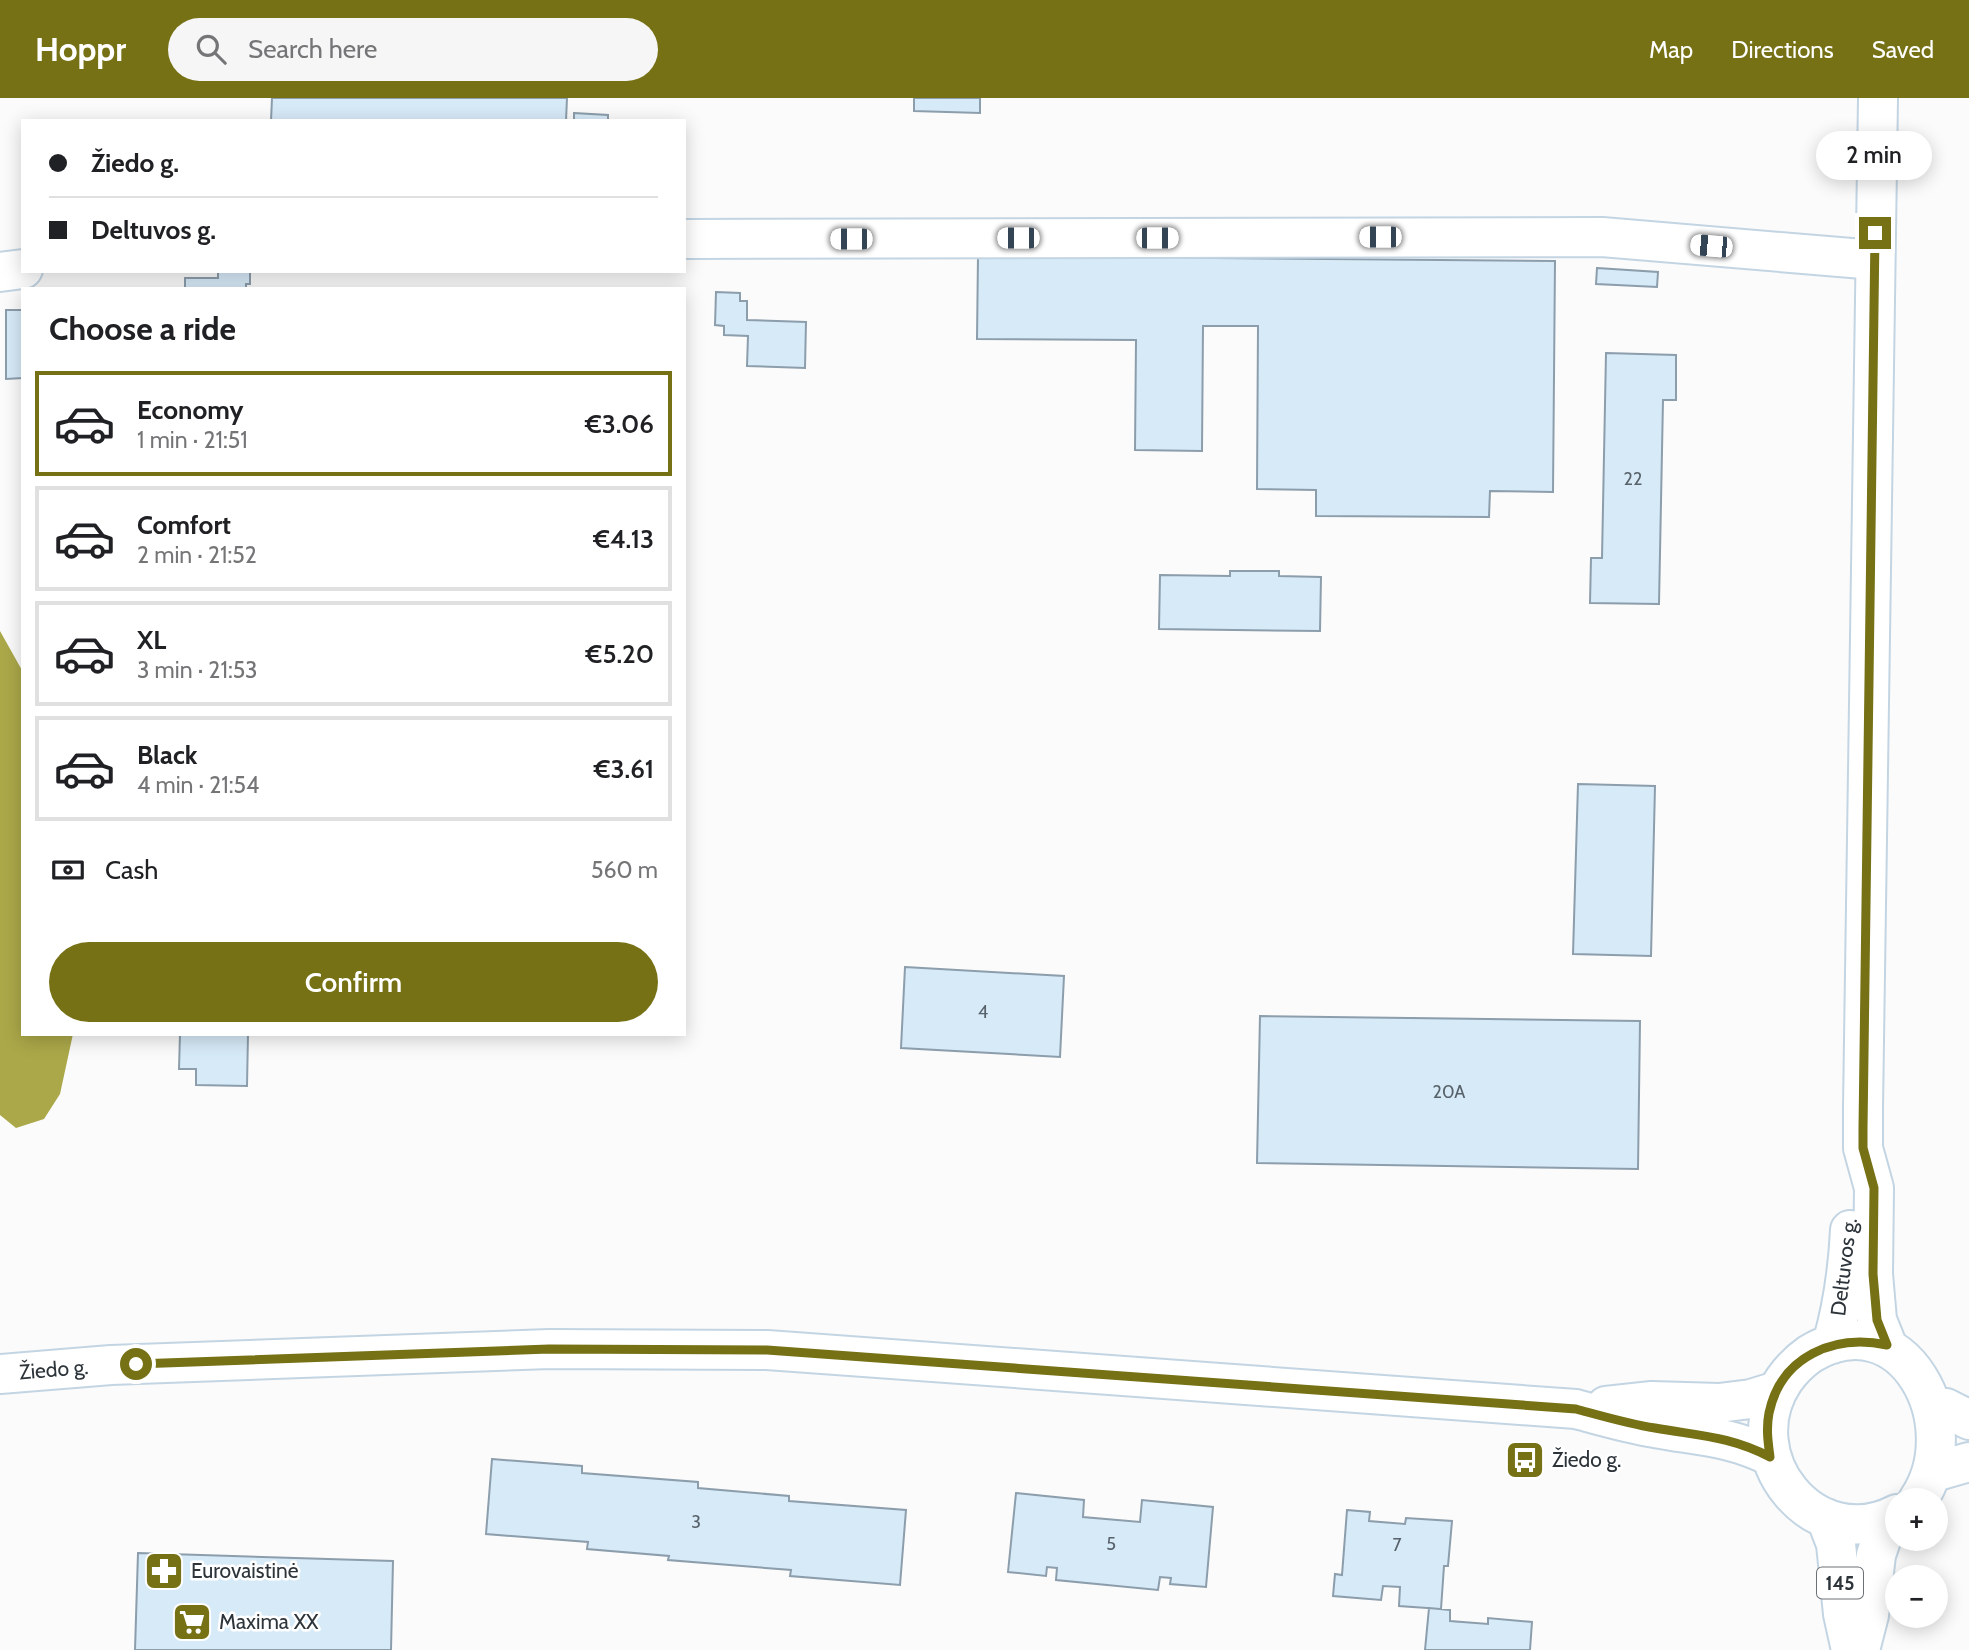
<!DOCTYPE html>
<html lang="en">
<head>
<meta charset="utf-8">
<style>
  body { margin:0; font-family:Cabin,sans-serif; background:#f6f6f6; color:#202124; height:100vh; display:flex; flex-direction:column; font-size:26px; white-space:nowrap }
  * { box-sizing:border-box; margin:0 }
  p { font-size:23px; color:#757577 }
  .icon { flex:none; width:38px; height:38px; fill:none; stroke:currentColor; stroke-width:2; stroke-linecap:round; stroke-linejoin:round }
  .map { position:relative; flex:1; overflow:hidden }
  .sheet { position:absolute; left:21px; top:189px; width:665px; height:749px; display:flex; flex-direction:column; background:#fff; border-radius:0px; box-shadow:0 4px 18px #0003 }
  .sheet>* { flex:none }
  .guide { position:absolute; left:21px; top:21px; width:665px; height:154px; border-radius:0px; box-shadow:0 4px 18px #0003; display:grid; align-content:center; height:154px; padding:0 28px; background:#fff }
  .tools { position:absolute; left:1885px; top:1390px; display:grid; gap:14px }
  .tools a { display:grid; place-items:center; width:63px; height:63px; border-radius:50%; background:#fff; box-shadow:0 4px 18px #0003; font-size:35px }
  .end { position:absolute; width:32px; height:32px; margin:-16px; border:9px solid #757114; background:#fff; box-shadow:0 0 0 4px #fff }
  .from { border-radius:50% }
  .bubble { position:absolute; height:49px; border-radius:24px; background:#fff; box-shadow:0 4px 18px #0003; font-size:23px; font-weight:600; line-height:49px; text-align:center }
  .car { position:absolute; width:21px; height:42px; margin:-21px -10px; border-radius:9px; box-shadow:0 0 5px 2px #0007; background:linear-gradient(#fff 24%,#345 0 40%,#fff 0 76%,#345 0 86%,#fff 0) }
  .guide b { display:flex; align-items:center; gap:24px; height:66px; font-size:26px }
  .guide b+b { border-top:2px solid #e0e0e0 }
  .guide i { width:18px; height:18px; background:#202124 }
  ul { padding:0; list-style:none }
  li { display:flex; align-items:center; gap:21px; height:105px; margin:0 14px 10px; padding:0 14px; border:4px solid #e0e0e0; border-radius:0px }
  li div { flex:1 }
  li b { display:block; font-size:26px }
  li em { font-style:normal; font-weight:600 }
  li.active { border-color:#757114 }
  li>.icon { width:63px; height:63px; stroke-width:1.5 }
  h2 { padding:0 28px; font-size:32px; line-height:84px }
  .pay { display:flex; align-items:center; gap:18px; height:77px; padding:0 28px; font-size:26px }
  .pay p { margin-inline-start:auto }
  .action { display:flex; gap:14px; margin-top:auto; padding:14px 28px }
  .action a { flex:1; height:80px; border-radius:42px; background:#757114; color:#fff; font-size:28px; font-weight:600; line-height:80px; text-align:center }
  header { display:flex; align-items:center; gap:42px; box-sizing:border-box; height:98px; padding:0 35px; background:#757114; color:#fff }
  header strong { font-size:33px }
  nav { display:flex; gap:38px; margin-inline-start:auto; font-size:24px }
  .search { width:490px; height:63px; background:#f6f6f6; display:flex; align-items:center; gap:18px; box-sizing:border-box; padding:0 24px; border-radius:38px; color:#757577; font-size:26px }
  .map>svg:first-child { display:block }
  .water { fill:#aba849 }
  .building { fill:#d7eaf8; stroke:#8c9dab; stroke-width:2 }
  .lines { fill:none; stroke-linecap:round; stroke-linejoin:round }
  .street-casing { stroke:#c3d5e3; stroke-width:42 }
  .secondary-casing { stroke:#c3d5e3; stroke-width:42 }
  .primary-casing { stroke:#c3d5e3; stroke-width:42 }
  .street { stroke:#fff; stroke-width:38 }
  .secondary { stroke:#fff; stroke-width:38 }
  .primary { stroke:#fff; stroke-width:38 }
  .route { stroke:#757114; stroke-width:9 }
  .labels { text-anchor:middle; stroke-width:5; stroke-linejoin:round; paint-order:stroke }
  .number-label { font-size:18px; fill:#58626a }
  .shield { fill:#fff; stroke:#6c7175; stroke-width:2 }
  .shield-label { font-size:19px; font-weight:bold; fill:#2d343a }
  .street-label { font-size:21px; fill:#2d343a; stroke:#fff }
  .poi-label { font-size:21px; fill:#2d343a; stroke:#fff; text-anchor:start }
</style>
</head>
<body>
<header>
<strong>Hoppr</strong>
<div class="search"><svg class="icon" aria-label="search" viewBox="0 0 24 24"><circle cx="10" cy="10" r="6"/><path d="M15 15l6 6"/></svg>Search here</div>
<nav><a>Map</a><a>Directions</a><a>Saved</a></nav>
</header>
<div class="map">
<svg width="1969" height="1552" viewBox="0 0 1969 1552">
  <rect width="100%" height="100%" fill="#fbfbfb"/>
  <!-- water -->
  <path class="water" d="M0,533L23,574V936H73L60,996L44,1021L16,1030L0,1017Z"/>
  <!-- building -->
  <path class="building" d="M272,0H567L566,23H271Z
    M914,0H980V15L914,13Z
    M574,15L608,17V23H574Z
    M978,158L1555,163L1553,394L1490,393L1489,419L1316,418V392L1257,391L1258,228H1203L1202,353L1135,352L1136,242L977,241Z
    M1597,170L1658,174L1657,189L1596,186Z
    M218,173H250V186H246V191H185V180H218Z
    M716,194L740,195V203H747V222L806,224L805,270L747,268L748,238L724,237V228L715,227Z
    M6,212H23V280L6,281Z
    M1606,255L1676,257V302H1663L1659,506L1590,505L1591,460H1602Z
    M1230,473H1279V478L1321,479L1320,533L1159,531L1160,477L1230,478Z
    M1578,686L1655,688L1651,858L1573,856Z
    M905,869L1064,878L1060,959L901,950Z
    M1260,918L1640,923L1638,1071L1257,1065Z
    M180,936H248L247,988L196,987V971H179Z
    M492,1361L582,1368V1375L698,1384V1390L789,1398V1403L906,1412L900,1487L790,1478L791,1472L668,1462L669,1458L587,1451L588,1444L486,1436Z
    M1016,1395L1084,1402L1083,1419L1140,1424L1142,1402L1213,1409L1206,1489L1170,1486L1171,1480L1160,1479L1158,1492L1056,1482L1057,1470L1047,1469L1046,1478L1008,1474Z
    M1347,1412L1370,1414L1369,1423L1405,1426L1406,1420L1452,1423L1448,1468H1444L1441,1511L1399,1508L1400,1489L1383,1488L1381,1502L1333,1498L1335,1476L1342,1477Z
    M138,1455L393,1463L391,1552H135Z
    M1429,1510L1450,1512V1523L1488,1526V1520L1532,1524L1530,1552H1425Z"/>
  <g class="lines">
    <!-- street casing -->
    <g class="street-casing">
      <path id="street" d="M684,141L1602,139L1875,162
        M0,174L23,171"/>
    </g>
    <!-- secondary casing -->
    <g class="secondary-casing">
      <g id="secondary">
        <path id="s1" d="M0,1276L111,1267L549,1251L767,1252L1576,1311C1602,1318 1629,1326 1655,1330C1698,1338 1730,1338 1770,1358"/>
        <path d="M1606,1308L1652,1303L1719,1305L1751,1301L1777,1293"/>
        <path d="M1946,1310L1969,1322"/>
        <path d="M1941,1372L1969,1364"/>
      </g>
    </g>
    <!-- primary casing -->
    <g class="primary-casing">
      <path id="primary" d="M1878,0L1863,1010V1050L1874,1090L1873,1176L1877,1222L1887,1247
        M1832,1246C1843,1208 1848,1172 1850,1132
        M1897,1416C1814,1459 1733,1358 1784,1282C1791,1272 1800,1263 1810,1256C1904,1200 1969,1327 1918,1402
        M1826,1420L1836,1446L1843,1516L1851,1552
        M1860,1552L1869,1517L1876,1457L1888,1421"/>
    </g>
    <!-- street -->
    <use href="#street" class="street"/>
    <!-- secondary -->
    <use href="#secondary" class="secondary"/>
    <!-- primary -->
    <use href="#primary" class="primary"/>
  </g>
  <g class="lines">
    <!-- route -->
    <path class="route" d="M136,1266L549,1251L767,1252L1576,1311C1602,1318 1629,1326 1655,1330C1699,1338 1729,1338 1770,1359C1768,1344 1766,1330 1769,1315C1781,1258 1834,1236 1887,1247L1877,1222L1873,1176L1874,1090L1863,1050V1030L1875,135"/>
  </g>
  <!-- icons -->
  <defs>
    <g id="bus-square" transform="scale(2.0125)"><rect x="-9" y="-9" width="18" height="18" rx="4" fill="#757114" stroke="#fff"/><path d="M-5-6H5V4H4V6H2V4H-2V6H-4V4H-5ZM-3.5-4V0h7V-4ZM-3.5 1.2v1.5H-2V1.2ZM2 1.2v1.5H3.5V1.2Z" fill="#fff"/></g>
    <g id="pharmacy-square" transform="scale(2.0125)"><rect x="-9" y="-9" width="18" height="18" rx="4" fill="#757114" stroke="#fff"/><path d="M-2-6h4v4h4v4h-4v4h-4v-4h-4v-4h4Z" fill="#fff"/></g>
    <g id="supermarket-square" transform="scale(2.0125)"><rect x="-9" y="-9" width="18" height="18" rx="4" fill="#757114" stroke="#fff"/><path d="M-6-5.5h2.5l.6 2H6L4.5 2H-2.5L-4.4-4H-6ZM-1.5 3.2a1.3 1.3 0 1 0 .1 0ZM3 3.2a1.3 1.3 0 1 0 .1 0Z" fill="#fff"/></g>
  </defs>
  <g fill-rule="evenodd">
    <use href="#bus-square" x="1525" y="1362"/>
    <use href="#pharmacy-square" x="164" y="1473"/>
    <use href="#supermarket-square" x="192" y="1524"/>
  </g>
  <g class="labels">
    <!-- number labels -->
    <g class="number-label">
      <text x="1633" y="387">22</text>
      <text x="983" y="920">4</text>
      <text x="1449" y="1000">20A</text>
      <text x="696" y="1430">3</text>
      <text x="1111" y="1452">5</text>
      <text x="1397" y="1453">7</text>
    </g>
    <!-- shield labels -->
    <rect class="shield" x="1817" y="1469.5" width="46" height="31" rx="5"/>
    <g class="shield-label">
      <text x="1840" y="1492">145</text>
    </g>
    <!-- street labels -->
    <g class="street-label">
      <text transform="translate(1844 1169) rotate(-83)" y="7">Deltuvos g.</text>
      <text dy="7" stroke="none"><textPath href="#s1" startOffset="54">Žiedo g.</textPath></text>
    </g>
    <!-- poi labels -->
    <g class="poi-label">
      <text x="1552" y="1369">Žiedo g.</text>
      <text x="191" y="1480">Eurovaistinė</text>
      <text x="219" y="1531">Maxima XX</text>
    </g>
  </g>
</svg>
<div class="tools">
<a>+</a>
<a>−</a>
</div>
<i class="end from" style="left:136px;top:1266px"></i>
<i class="end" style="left:1875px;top:135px"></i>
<div class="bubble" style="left:1816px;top:33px;width:116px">2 min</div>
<i class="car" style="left:1380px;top:139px;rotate:270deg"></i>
<i class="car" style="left:1018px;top:140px;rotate:270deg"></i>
<i class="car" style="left:1157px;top:140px;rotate:90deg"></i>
<i class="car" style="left:851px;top:141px;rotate:270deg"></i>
<i class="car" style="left:1711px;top:148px;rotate:275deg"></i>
<div class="guide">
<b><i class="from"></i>Žiedo g.</b>
<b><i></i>Deltuvos g.</b>
</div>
<section class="sheet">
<h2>Choose a ride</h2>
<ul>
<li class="active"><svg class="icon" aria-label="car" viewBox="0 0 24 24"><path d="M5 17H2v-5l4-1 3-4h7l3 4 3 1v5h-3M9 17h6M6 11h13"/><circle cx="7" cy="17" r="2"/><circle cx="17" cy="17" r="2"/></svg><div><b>Economy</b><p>1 min · 21:51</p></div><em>€3.06</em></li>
<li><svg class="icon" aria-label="car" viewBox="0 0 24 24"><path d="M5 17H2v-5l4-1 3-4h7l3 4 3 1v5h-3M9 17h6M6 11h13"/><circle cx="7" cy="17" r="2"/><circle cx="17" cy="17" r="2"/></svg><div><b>Comfort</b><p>2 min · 21:52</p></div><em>€4.13</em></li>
<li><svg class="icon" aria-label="car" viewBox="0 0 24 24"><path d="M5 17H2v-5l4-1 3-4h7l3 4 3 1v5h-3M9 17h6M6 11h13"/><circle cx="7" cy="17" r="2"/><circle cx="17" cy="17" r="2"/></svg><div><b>XL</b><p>3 min · 21:53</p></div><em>€5.20</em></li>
<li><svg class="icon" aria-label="car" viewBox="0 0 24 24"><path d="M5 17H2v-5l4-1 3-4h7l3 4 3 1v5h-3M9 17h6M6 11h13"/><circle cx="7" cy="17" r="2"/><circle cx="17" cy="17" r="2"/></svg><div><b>Black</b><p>4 min · 21:54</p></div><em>€3.61</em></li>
</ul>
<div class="pay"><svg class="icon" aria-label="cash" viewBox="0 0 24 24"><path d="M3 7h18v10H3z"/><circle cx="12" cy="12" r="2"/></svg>Cash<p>560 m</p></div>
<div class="action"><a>Confirm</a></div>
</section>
</div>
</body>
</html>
